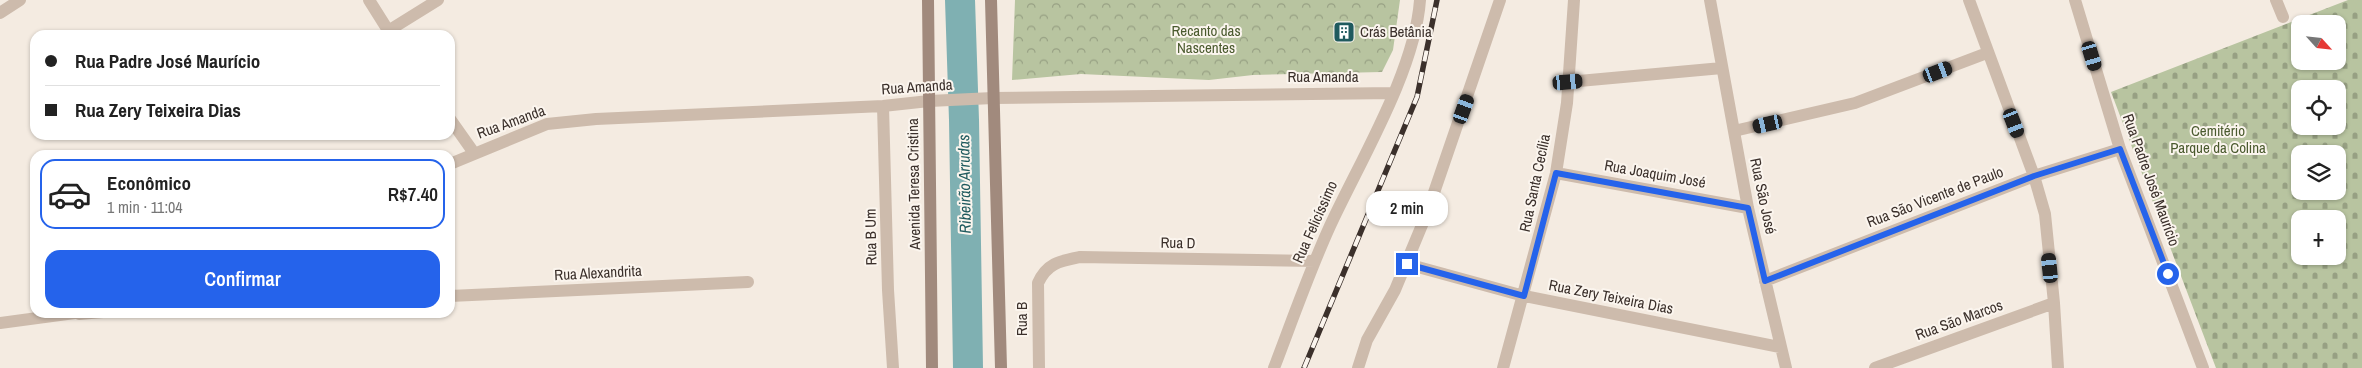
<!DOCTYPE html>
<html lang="pt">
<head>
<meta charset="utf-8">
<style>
  body { margin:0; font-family:"Archivo Narrow",sans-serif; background:#f2f2f2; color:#222; height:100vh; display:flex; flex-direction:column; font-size:19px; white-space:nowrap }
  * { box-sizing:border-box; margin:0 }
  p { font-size:16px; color:#767676 }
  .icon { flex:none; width:28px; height:28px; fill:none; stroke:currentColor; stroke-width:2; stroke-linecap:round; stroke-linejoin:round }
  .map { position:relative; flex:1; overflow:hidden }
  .drawer { position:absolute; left:30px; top:150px; width:425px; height:168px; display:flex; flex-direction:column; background:#fff; border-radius:15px; box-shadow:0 1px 4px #0004 }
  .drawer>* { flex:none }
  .top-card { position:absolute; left:30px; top:30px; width:425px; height:110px; border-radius:15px; box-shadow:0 1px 4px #0004; display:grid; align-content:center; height:110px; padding:0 15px; background:#fff }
  .needle { width:32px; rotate:117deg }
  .tools { position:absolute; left:2291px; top:15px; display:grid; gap:10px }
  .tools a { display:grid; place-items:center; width:55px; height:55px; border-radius:10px; background:#fff; box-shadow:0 1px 4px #0004; font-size:25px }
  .end { position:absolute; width:22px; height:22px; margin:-11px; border:6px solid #2563eb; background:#fff; box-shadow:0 0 0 2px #fff }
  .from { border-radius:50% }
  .bubble { position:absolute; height:35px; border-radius:15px; background:#fff; box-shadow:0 1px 4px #0004; font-size:16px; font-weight:600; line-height:35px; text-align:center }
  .car { position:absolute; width:15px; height:30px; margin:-15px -8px; border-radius:6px; box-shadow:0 0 4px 1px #0007; background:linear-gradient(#222 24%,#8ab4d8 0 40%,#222 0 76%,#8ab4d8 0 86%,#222 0) }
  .top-card b { display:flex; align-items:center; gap:18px; height:48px; font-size:19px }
  .top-card b+b { border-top:1px solid #e0e0e0 }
  .top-card i { width:12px; height:12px; background:#222 }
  ul { padding:9px 0 0; list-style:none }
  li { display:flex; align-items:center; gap:15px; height:70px; margin:0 10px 8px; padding:0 5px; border:2px solid transparent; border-radius:15px }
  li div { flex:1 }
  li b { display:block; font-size:19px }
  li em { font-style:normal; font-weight:600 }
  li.active { border-color:#2563eb }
  li>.icon { width:45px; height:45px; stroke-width:1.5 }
  .cta { display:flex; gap:10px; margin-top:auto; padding:10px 15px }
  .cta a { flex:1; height:58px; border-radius:15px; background:#2563eb; color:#fff; font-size:20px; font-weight:600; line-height:58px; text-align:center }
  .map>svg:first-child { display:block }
  .cemetery { fill:url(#cemetery-stones); fill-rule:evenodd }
  .park { fill:url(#park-crowns) }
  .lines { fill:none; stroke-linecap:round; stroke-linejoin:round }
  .river { stroke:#7fb0b2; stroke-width:30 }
  .minor { stroke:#cdbbac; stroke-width:12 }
  .secondary { stroke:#a18a7d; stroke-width:12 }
  .rail-casing { stroke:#3b302b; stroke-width:5.5 }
  .rail { stroke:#fbf5ee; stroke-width:4; stroke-dasharray:11; stroke-linecap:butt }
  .route { stroke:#2563eb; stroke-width:6 }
  .labels { text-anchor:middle; stroke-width:4; stroke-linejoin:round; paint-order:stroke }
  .park-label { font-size:15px; fill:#4a5a2e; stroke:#fbf5ee }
  .poi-label { font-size:15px; fill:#3b302b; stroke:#fbf5ee; text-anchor:start }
  .street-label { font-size:15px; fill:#3b302b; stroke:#fbf5ee }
  .water-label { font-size:16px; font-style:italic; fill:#1f5a5e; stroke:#fbf5ee }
</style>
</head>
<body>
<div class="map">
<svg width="2362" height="368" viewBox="0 0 2362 368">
  <defs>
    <pattern id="cemetery-stones" width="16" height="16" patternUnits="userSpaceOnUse" patternTransform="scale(1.25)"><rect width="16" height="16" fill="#b8c4a0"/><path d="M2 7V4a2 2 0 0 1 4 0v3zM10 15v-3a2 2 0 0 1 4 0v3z" fill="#97a083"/></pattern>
    <pattern id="park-crowns" width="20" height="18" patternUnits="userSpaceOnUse" patternTransform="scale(1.25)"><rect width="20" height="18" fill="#b8c4a0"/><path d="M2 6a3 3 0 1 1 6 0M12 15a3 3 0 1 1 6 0" fill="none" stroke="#97a083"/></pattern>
  </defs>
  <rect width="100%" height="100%" fill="#f4ebe1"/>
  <!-- cemetery -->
  <path class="cemetery" d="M2348,0H2362V368H2216L2111,92ZM2300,24H2338V61H2300ZM2300,89H2338V126H2300ZM2300,154H2338V191H2300ZM2300,219H2338V256H2300Z"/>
  <!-- park -->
  <path class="park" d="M1015,0H1400L1393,50L1382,72L1253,75L1209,80L1081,74L1012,80Z"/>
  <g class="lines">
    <!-- river -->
    <path class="river" d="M960,0L964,120L968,368"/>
    <!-- minor -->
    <path class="minor" d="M369,0L391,35
      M1710,0L1748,208L1786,368
      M1969,0L2034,176L2045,214L2054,303L2058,368
      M2075,0L2120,149L2203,368
      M2276,0L2283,17
      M0,13L20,0
      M388,31L438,0
      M1568,82L1722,68
      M883,106L888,290L893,368
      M450,119L474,153
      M1734,131L1855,103L1987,53
      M450,164L547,124L596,119L883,106L929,101L993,98L1394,93
      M1556,173L1748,208
      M1407,264L1524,296L1780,347
      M1765,281L2034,176L2120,149
      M450,296L748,282
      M79,314L103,312
      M0,323L82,312
      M1039,368L1038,283C1047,263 1060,261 1080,257L1315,261
      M1274,368C1292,321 1309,272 1330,226C1360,161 1415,71 1420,0
      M1358,368L1367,340L1395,290L1427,213L1500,0
      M1503,368L1556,173L1567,103L1574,0
      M1875,368L2054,303"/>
    <!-- secondary -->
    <path class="secondary" d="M928,0L932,368
      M991,0L1001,368"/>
    <!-- rail casing -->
    <g class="rail-casing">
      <path id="rail" d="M1304,368L1417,97L1437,0"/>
    </g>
    <!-- rail -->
    <use href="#rail" class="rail"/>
  </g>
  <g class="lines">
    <!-- route -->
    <path class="route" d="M1407,264L1524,296L1556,173L1748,208L1765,281L2034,176L2120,149L2168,274"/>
  </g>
  <!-- icons -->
  <defs>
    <g id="building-square" transform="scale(1.125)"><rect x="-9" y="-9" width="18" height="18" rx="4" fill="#1f5a5e" stroke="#fbf5ee"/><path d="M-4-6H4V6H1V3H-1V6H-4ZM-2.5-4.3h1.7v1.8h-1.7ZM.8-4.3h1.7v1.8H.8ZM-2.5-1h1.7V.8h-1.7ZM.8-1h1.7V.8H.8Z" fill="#fff"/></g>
  </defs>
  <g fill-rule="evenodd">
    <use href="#building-square" x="1344" y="32"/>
  </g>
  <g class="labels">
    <!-- park labels -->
    <g class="park-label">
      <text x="1206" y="36">Recanto das<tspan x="1206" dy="17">Nascentes</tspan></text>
      <text x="2218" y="136">Cemitério<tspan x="2218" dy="17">Parque da Colina</tspan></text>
    </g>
    <!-- poi labels -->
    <g class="poi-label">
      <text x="1360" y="37">Crás Betânia</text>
    </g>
    <!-- street labels -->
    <g class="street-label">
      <text x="1323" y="82">Rua Amanda</text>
      <text transform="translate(917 87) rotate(-4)" y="5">Rua Amanda</text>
      <text transform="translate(511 122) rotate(-20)" y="5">Rua Amanda</text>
      <text transform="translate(1655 174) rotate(10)" y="5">Rua Joaquim José</text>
      <text transform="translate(2151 180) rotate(70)" y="5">Rua Padre José Maurício</text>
      <text transform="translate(1535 183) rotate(-78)" y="5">Rua Santa Cecília</text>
      <text transform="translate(914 184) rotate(-91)" y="5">Avenida Teresa Cristina</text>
      <text transform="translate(1763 196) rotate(78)" y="5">Rua São José</text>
      <text transform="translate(1935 197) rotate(-21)" y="5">Rua São Vicente de Paulo</text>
      <text transform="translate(1315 222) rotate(-66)" y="5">Rua Felicíssimo</text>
      <text transform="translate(871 237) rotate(-91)" y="5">Rua B Um</text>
      <text transform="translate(1178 243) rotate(1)" y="5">Rua D</text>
      <text transform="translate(598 273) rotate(-3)" y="5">Rua Alexandrita</text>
      <text transform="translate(1611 297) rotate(11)" y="5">Rua Zery Teixeira Dias</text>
      <text transform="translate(1022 319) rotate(-90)" y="5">Rua B</text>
      <text transform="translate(1959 320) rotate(-20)" y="5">Rua São Marcos</text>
    </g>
    <!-- water labels -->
    <g class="water-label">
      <text transform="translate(964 184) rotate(-91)" y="6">Ribeirão Arrudas</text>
    </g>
  </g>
</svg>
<div class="tools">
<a><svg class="needle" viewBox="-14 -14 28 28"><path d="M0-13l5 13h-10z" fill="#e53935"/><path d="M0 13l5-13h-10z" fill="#767676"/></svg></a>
<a><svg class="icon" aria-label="locate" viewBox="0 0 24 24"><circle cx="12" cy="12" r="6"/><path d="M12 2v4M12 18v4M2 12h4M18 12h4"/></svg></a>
<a><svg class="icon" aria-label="layers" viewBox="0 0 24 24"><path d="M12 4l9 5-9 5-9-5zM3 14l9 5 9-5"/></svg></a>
<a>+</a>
</div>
<i class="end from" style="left:2168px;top:274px"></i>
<i class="end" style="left:1407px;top:264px"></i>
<div class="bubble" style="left:1366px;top:191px;width:82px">2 min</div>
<i class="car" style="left:2092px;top:56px;rotate:163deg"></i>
<i class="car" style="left:1938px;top:72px;rotate:69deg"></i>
<i class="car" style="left:1568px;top:82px;rotate:85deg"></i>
<i class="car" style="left:1464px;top:109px;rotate:20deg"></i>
<i class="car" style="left:2014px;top:123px;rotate:159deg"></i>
<i class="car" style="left:1768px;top:124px;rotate:257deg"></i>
<i class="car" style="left:2050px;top:268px;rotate:354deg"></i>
<div class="top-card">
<b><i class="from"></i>Rua Padre José Maurício</b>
<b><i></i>Rua Zery Teixeira Dias</b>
</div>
<section class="drawer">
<ul>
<li class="active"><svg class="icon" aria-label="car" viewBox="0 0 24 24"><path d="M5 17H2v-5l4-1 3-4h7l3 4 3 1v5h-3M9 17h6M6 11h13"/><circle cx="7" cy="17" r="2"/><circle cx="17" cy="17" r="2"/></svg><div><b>Econômico</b><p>1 min · 11:04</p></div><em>R$7.40</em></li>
</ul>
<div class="cta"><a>Confirmar</a></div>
</section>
</div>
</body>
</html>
